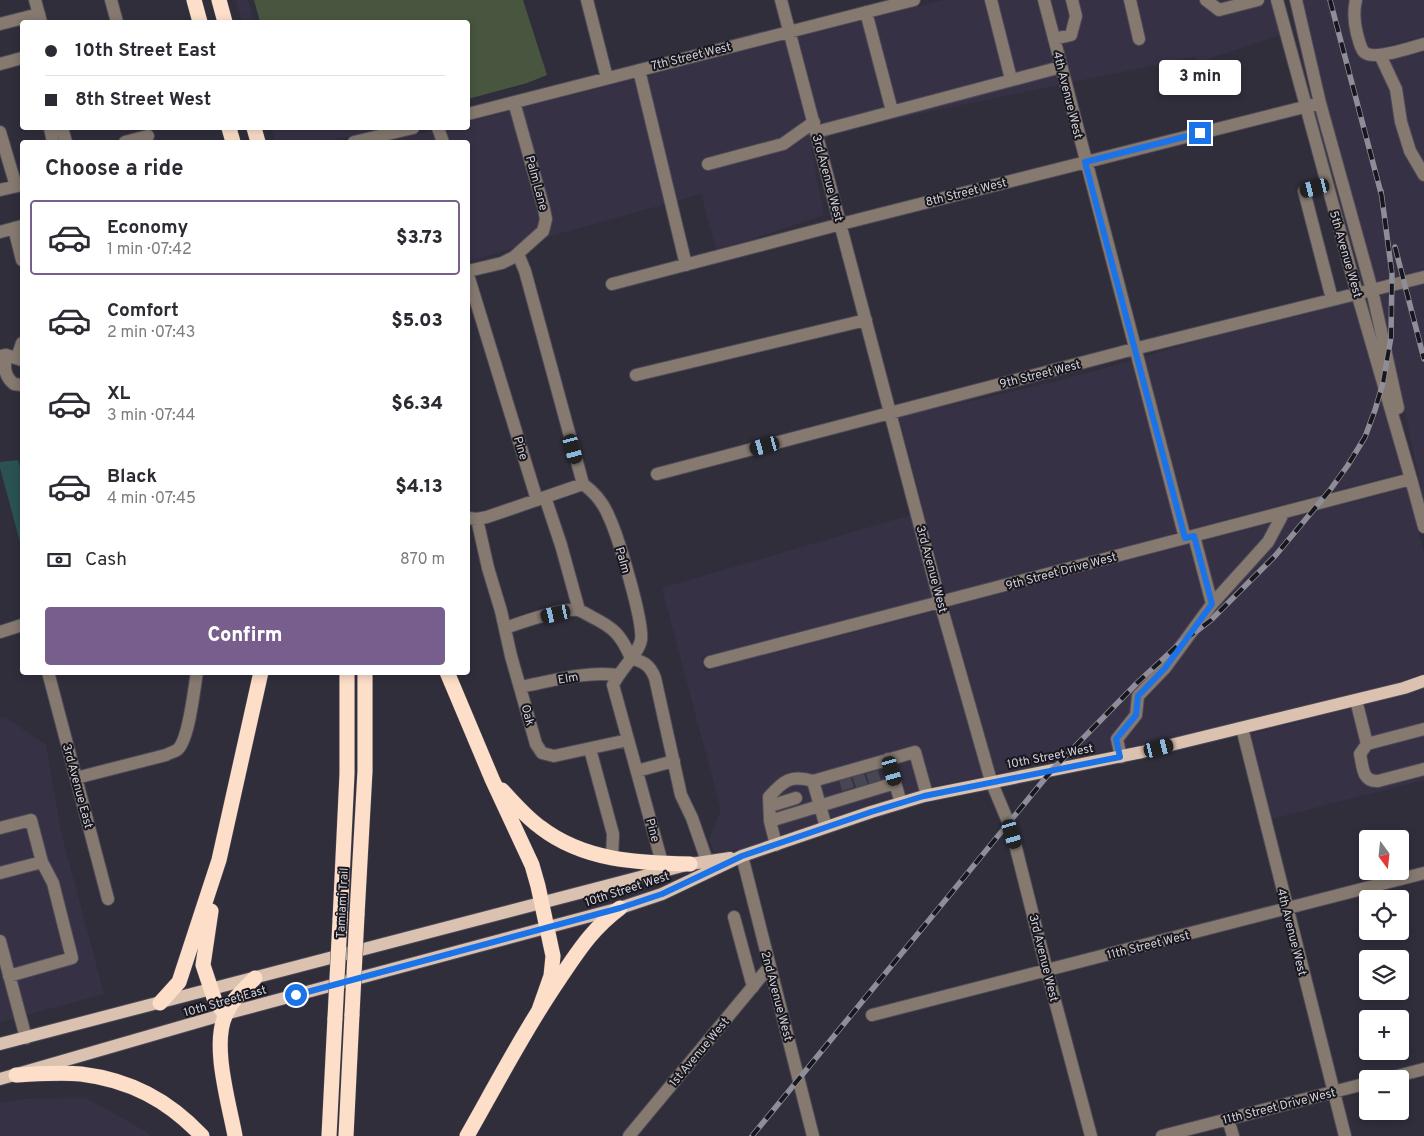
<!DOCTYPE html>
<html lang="en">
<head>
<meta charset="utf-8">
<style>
  body { margin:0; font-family:Overpass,sans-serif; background:#f7f7f7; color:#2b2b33; height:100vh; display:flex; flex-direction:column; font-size:19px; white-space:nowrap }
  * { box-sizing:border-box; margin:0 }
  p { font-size:16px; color:#7c7c81 }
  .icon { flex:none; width:28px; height:28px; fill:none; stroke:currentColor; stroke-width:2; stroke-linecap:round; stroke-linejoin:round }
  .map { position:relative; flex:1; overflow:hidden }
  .drawer { position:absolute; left:20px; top:140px; width:450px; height:535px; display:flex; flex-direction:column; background:#fff; border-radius:5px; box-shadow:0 2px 8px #0003 }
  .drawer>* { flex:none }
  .hud { position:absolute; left:20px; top:20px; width:450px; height:110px; border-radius:5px; box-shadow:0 2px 8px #0003; display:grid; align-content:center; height:110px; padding:0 25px; background:#fff }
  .needle { width:32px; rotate:165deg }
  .tools { position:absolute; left:1359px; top:830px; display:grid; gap:10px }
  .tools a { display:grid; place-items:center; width:50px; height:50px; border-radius:5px; background:#fff; box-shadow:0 2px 8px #0003; font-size:25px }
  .end { position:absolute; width:22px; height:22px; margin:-11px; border:6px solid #1a73e8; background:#fff; box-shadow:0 0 0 2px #fff }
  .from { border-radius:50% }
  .bubble { position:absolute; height:35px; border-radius:5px; background:#fff; box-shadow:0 2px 8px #0003; font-size:16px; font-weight:800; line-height:35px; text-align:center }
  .car { position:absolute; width:15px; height:30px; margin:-15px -8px; border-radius:6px; box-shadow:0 0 4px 1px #0007; background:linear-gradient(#222 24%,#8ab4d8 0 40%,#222 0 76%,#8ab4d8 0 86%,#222 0) }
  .hud b { display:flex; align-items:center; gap:18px; height:48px; font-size:19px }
  .hud b+b { border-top:1px solid #e1e1e2 }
  .hud i { width:12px; height:12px; background:#2b2b33 }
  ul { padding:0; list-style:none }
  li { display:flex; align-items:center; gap:15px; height:75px; margin:0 10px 8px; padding:0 15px; border:2px solid transparent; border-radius:5px }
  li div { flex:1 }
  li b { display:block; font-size:19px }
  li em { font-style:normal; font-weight:800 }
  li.current { border-color:#775e8d }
  li>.icon { width:45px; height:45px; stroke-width:1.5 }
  h2 { padding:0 25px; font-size:22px; line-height:60px }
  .pay { display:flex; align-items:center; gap:12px; height:55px; padding:0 25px; font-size:19px }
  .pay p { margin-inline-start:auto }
  .cta { display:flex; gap:10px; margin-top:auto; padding:10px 25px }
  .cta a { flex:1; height:58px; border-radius:5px; background:#775e8d; color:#fff; font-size:20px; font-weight:800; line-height:58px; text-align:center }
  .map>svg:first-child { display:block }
  .built { fill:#373146 }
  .green { fill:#48563f }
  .water { fill:#2b5253 }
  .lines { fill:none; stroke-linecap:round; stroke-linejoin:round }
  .minor-tunnel { stroke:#494654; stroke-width:12; stroke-dasharray:12 6; stroke-linecap:butt }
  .minor-casing { stroke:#4e4b58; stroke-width:14 }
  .major-casing { stroke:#4e4b58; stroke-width:14 }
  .highway-casing { stroke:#4e4b58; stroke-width:16 }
  .minor { stroke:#857970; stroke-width:12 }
  .major { stroke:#dbc2b0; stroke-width:12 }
  .highway { stroke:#fddec8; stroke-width:15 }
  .rail-casing { stroke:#8f8d98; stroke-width:5.5 }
  .rail { stroke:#19171e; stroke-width:4; stroke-dasharray:11; stroke-linecap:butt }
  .highway-bridge-casing { stroke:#4e4b58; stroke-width:16; stroke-linecap:butt }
  .highway-bridge { stroke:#fddec8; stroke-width:15 }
  .route { stroke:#1a73e8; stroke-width:6 }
  .labels { text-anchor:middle; stroke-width:4; stroke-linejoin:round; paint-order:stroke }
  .street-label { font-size:12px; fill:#d2d0da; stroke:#19171e }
</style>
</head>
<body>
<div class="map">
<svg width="1424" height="1136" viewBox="0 0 1424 1136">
  <rect width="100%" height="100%" fill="#312e3c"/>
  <!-- built -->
  <path class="built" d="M236,0H248L254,22H242Z
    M944,0H1037L1059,85L835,131L825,139L798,37Z
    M1051,0H1270L1280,35L1197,63L1195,57L1072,82Z
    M1303,0H1424V36L1372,50L1376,64L1424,52V269L1376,281L1326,101Z
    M785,40L813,147L811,149L824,215L745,241L716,249L701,194L551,236L468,262V142H385L444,128H468V122Z
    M271,128H384L325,142H275Z
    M1424,284V501L1380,295Z
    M1352,302L1403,473L1189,529L1143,357L1209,338Z
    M1131,361L1177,533L945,593L899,417L1054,382Z
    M1407,488L1424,553V673L1402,681L1141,745L996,773L949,607Z
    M911,515L932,597L702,657L705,671L936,611L983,776L922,789L868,805L740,849L715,852L709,840L721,810L662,588Z
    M1424,689V780L1271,819L1250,734L1406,695Z
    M0,717L6,718L46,745L61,832L104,994L0,1022Z
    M86,1098L145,1131L151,1136H0V1103L22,1099Z"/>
  <!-- green -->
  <path class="green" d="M254,0H523L547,75L527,83L468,99V22H260Z"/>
  <!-- water -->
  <path class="water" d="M18,460L22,475V541L20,542L0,468V462Z"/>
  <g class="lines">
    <!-- minor-tunnel -->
    <path class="minor-tunnel" d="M872,772L875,782
      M858,775L862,786
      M845,779L848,789"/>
    <!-- minor casing -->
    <g class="minor-casing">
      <path id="minor" d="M35,0L41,22
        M111,0L117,22
        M587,0L607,78
        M781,0L940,602L991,781L1009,824L1015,844L1047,971L1091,1136
        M991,0L1011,79
        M1044,0L1185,538
        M1130,0L1139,39
        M1206,0L1219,10L1258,0
        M1277,0L1357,293L1411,479L1424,527
        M1296,0L1320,103L1372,290L1398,408
        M1356,0C1353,12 1354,22 1357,34C1359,40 1360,48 1364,52C1373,61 1412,47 1424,44
        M866,12L892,111
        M0,24L39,14
        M1054,39L1071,35L1076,16L1072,0
        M1380,55L1396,89L1401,122L1410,151L1424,175
        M0,64L22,58
        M639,70L686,265
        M468,114L914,0
        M50,128L53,142
        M62,128L66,142
        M438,128L443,142
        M0,132L16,186
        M816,132L1061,67
        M125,142L148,136
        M354,142L413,128
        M708,164L783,144L814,122
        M1327,185L1304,191L1332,299
        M0,190L22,185
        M14,228L22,260
        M0,232L22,226
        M518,254L525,271L583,484C594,492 604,504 609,517C618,536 644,622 641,640C639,653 619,671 613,685L664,870
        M468,271L502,263L514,257L543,231L546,219L544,209L514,102
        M468,275L537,500
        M612,284L841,224L1320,103
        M6,355C4,367 4,376 14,384L22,385
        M0,356L6,355L22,360
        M17,358L22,343
        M636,375L866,320
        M657,474L1134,349L1424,277
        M545,497L561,545L579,610
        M468,518L477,519L487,517L583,484
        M477,519L488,568L501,611L511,656L536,744L542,753L554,756L628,740
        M1194,536L1212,604
        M505,628C523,622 561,608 578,610C582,611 588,615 592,617C614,628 621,635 631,658
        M0,632L22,625
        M631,658C644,662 650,665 655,678L681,795L692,818L707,861
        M710,662L1411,479
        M48,672L108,899
        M520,687C552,681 585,671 617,675
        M1356,700L1367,744L1360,754C1363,767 1362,782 1378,781L1424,769
        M1242,728L1345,1136
        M1367,744L1424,729
        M590,749L613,834L612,859
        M1121,757L1117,739L1136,715L1138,696L1165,668L1212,604L1268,542L1284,512
        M888,759L901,803
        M637,771L674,761
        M76,778L166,755C169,753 174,752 177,750C189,741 194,689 197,672
        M770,806L796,798
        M770,821L769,797C783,781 791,774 813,781
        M826,827L813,781L915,752L927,795
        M0,828L31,820L42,862L0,873
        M776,845L770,821L895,783
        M742,856L813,1136
        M734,917L753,987
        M0,941L26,1038
        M9,976L72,958L53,883L42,862
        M872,1015L1424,873
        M1386,1079L1424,1069
        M1228,1119L1233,1136
        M629,1136L769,967
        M1162,1136L1368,1083"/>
    </g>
    <!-- major casing -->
    <g class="major-casing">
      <path id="major" d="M0,1044L690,864L730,858
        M0,1079L225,1014L620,908L662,894L742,856L871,812L924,796L1142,752L1404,688L1424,681"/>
    </g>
    <!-- highway casing -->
    <g class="highway-casing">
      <path id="highway" d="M194,0L200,22
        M219,0L225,22
        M229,128L233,142
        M254,128L258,142
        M447,672L492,779L532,865L538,886L553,956L551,976L539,1010
        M502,790C514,803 526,817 540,827C584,861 638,863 690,864
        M211,911L203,965L215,1001L225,1014
        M357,915L365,771V672
        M340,920L347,774V672
        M160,1003L179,982L219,860L261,672
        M16,1075C37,1074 60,1072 81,1074C130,1080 168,1100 202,1136
        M235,1136C229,1103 211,1044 226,1014C232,1000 244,989 255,978
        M329,1136L335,1018
        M346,1136L352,1014
        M467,1136C497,1083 526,1028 560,978C579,950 592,929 620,908"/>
    </g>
    <!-- minor -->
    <use href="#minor" class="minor"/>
    <!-- major -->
    <use href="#major" class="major"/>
    <!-- highway -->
    <use href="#highway" class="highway"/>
    <!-- rail casing -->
    <g class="rail-casing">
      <path id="rail" d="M1330,0L1382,197
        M1395,247L1424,359
        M752,1136L1052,770L1137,683L1177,646L1211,620L1275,556L1330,490L1348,465L1365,437L1375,410L1383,383L1391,337L1392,274L1381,191"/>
    </g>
    <!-- rail -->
    <use href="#rail" class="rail"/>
    <!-- highway-bridge casing -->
    <g class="highway-bridge-casing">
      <path id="highway-bridge" d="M352,1014L357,915
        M335,1018L340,920"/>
    </g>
    <!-- highway-bridge -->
    <use href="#highway-bridge" class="highway-bridge"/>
  </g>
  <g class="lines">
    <!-- route -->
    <path class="route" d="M296,995L620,908L662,894L742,856L871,812L924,796L1120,757L1116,739L1136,715L1138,696L1165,668L1212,604L1194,536L1185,538L1085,162L1200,133"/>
  </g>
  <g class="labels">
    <!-- street labels -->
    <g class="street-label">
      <text transform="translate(691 56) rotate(-14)" y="4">7th Street West</text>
      <text transform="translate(1068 95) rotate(76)" y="4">4th Avenue West</text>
      <text transform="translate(828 178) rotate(75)" y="4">3rd Avenue West</text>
      <text transform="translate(537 183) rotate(75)" y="4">Palm Lane</text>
      <text transform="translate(966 192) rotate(-14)" y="4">8th Street West</text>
      <text transform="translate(1346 254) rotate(74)" y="4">5th Avenue West</text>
      <text transform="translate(1040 374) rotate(-14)" y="4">9th Street West</text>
      <text transform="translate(521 448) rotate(73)" y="4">Pine</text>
      <text transform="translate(623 560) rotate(74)" y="4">Palm</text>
      <text transform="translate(932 569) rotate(75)" y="4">3rd Avenue West</text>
      <text transform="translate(1061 571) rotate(-15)" y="4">9th Street Drive West</text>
      <text transform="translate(568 678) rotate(-10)" y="4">Elm</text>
      <text transform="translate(528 715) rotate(75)" y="4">Oak</text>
      <text transform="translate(1050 756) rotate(-11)" y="4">10th Street West</text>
      <text transform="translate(78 786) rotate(75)" y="4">3rd Avenue East</text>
      <text transform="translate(653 830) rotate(75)" y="4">Pine</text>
      <text transform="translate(627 889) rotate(-18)" y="4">10th Street West</text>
      <text transform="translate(342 903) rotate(-87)" y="4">Tamiami Trail</text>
      <text transform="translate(1292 932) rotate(76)" y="4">4th Avenue West</text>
      <text transform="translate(1148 945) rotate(-14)" y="4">11th Street West</text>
      <text transform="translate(1044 958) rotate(76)" y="4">3rd Avenue West</text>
      <text transform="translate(777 996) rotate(75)" y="4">2nd Avenue West</text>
      <text transform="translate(225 1001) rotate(-16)" y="4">10th Street East</text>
      <text transform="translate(699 1052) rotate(-50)" y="4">1st Avenue West</text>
      <text transform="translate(1279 1106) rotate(-14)" y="4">11th Street Drive West</text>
    </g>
  </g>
</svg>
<div class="tools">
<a><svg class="needle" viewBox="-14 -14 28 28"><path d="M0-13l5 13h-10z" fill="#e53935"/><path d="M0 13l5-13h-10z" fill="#7c7c81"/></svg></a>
<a><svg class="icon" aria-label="locate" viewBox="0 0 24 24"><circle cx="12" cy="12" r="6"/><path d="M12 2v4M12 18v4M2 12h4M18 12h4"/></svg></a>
<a><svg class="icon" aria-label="layers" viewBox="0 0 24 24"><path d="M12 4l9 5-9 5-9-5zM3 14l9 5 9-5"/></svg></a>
<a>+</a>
<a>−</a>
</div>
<i class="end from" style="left:296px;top:995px"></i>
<i class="end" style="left:1200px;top:133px"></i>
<div class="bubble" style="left:1159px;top:60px;width:82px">3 min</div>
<i class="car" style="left:1315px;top:188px;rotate:256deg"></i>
<i class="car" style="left:765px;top:446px;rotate:255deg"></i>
<i class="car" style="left:573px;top:449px;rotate:165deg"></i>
<i class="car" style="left:556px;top:614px;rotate:257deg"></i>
<i class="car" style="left:1159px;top:748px;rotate:76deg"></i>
<i class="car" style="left:892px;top:771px;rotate:164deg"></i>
<i class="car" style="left:1012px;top:834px;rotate:163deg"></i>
<div class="hud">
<b><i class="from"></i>10th Street East</b>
<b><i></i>8th Street West</b>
</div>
<section class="drawer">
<h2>Choose a ride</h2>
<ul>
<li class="current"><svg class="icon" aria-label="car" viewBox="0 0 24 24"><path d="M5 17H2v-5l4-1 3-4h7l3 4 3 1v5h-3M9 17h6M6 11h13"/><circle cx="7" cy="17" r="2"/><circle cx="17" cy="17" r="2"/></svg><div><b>Economy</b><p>1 min · 07:42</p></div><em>$3.73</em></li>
<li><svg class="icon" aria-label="car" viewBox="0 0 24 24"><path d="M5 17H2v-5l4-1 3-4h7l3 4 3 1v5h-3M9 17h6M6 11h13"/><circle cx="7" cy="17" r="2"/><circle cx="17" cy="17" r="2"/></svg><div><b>Comfort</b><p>2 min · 07:43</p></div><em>$5.03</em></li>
<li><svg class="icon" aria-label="car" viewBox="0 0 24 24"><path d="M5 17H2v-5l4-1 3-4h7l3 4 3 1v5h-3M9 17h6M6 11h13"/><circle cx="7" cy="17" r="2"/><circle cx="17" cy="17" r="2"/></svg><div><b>XL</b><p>3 min · 07:44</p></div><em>$6.34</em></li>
<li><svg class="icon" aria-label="car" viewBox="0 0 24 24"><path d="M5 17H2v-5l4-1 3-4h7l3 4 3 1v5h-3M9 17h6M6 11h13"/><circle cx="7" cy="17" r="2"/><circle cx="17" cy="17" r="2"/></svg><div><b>Black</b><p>4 min · 07:45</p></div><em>$4.13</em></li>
</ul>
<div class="pay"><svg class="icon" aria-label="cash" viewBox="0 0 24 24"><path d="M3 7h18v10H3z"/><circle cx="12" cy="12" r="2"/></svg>Cash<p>870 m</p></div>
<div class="cta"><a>Confirm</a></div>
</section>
</div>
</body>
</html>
